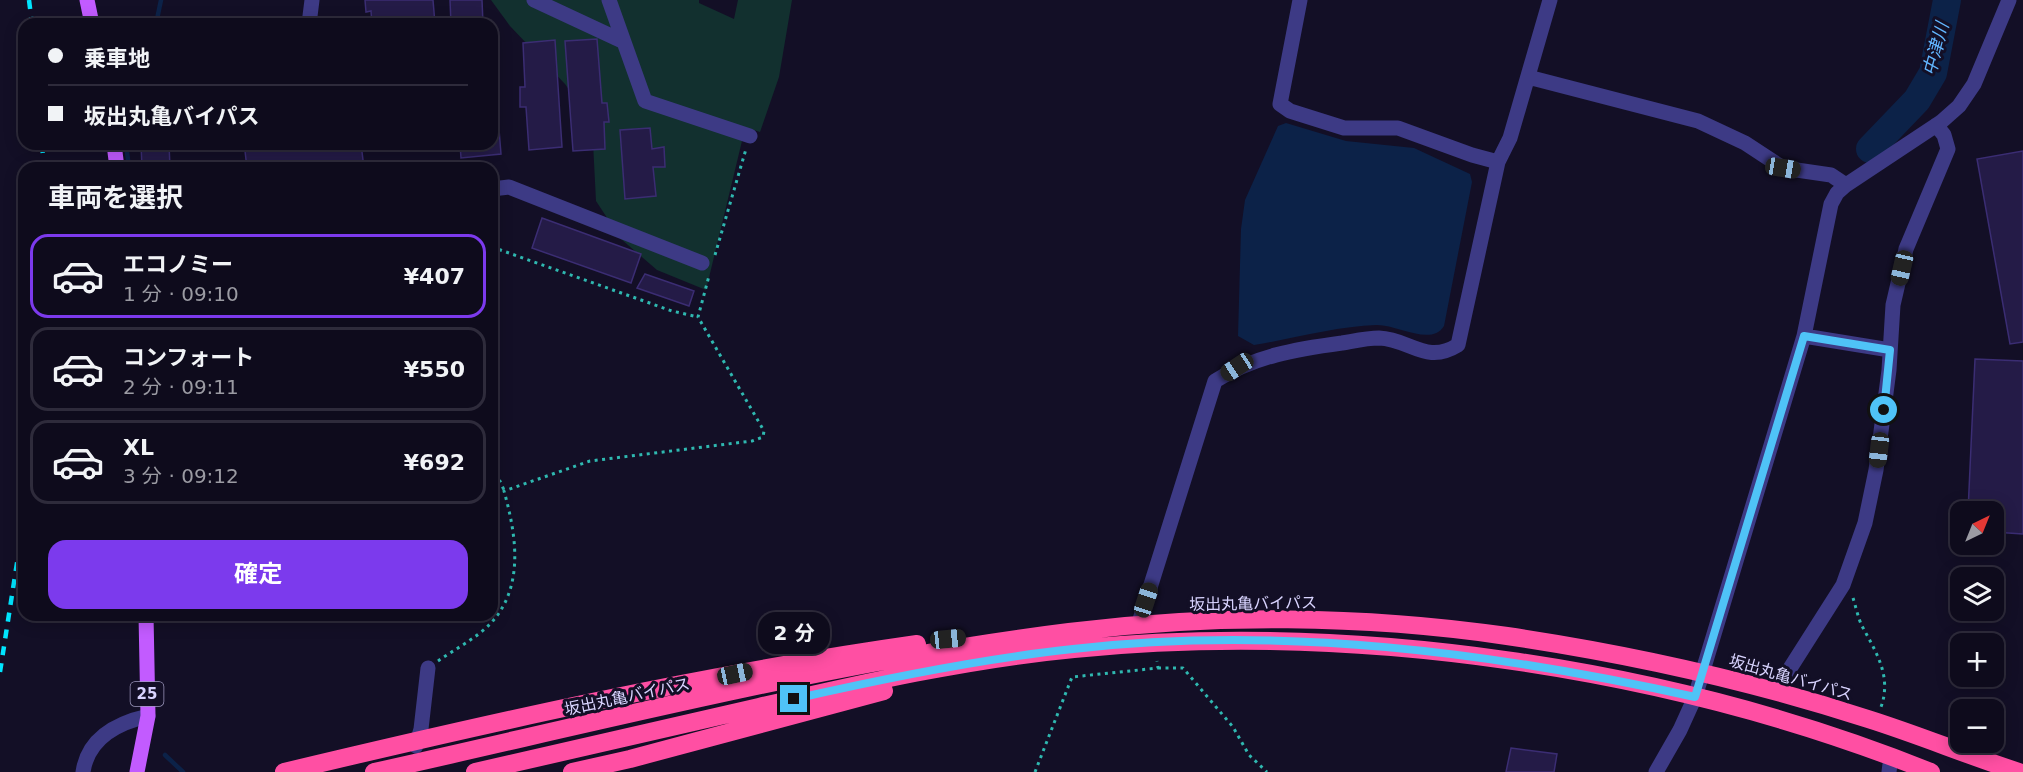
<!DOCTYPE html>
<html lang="ja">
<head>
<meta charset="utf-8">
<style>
  body { margin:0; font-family:"DejaVu Sans","Noto Sans JP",sans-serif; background:#1c1929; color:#f1f3f6; height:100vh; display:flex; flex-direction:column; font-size:22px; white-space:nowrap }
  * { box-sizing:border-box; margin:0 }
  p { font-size:20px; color:#9b9ba3 }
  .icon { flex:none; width:33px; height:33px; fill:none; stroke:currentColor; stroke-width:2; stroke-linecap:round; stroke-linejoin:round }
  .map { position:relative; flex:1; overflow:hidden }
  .drawer { position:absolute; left:18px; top:162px; width:480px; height:459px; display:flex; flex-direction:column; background:#0e0b1c; border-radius:18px; box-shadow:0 3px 15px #0003,0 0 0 2px #2e2b3b }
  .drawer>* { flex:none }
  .guide { position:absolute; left:18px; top:18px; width:480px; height:132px; border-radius:18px; box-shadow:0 3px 15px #0003,0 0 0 2px #2e2b3b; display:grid; align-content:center; height:132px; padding:0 30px; background:#0e0b1c }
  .needle { width:39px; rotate:43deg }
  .tools { position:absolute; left:1950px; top:501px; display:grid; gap:12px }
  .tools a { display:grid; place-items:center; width:54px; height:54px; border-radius:12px; background:#0e0b1c; box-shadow:0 3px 15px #0003,0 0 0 2px #2e2b3b; font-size:30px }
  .end { position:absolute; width:27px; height:27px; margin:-14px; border:8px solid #4fc3f7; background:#111; box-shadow:0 0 0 3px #111 }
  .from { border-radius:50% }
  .bubble { position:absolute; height:42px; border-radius:18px; background:#0e0b1c; box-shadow:0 3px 15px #0003,0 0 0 2px #2e2b3b; font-size:20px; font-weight:700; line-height:42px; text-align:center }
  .car { position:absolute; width:18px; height:36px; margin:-18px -9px; border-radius:8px; box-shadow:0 0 4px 2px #0007; background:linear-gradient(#222 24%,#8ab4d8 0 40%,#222 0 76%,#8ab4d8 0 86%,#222 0) }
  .guide b { display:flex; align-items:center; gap:21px; height:57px; font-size:22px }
  .guide b+b { border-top:2px solid #2e2b3b }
  .guide i { width:15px; height:15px; background:#f1f3f6 }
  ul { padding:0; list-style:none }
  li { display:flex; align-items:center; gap:18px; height:84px; margin:0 12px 9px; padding:0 18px; border:3px solid #2e2b3b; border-radius:18px }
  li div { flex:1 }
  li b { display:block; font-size:22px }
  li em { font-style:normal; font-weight:700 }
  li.active { border-color:#7c3aed }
  li>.icon { width:54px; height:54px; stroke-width:1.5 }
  h2 { padding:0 30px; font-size:27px; line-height:72px }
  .primary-button { display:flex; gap:12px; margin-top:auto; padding:12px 30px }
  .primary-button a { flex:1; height:69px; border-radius:18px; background:#7c3aed; color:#fff; font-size:24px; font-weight:700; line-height:69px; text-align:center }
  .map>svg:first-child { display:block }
  .green { fill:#12302f }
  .water { fill:#0c2248 }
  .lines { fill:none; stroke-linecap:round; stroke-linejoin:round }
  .stream { stroke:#0c2248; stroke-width:4.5 }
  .river { stroke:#0c2248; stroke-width:28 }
  .building { fill:#241b47; stroke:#3b2d73; stroke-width:1.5 }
  .path { stroke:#2fb8b0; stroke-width:3; stroke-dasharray:3 4.5; stroke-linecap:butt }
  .minor { stroke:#3d3a85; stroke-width:15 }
  .major { stroke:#c25bff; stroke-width:15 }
  .highway { stroke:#ff4fa3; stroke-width:18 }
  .rail { stroke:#00e5ff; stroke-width:4.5; stroke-dasharray:9 8; stroke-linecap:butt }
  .route { stroke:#4fc3f7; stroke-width:8 }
  .labels { text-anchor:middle; stroke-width:6; stroke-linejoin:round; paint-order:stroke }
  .shield { fill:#130f26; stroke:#9e99be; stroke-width:1.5 }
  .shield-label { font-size:15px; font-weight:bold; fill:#d9d4ff }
  .street-label { font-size:16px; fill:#d9d4ff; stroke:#130f26 }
  .water-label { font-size:18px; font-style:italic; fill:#62b6ff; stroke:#130f26 }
</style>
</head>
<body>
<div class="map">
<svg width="2023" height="772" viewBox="0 0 2023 772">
  <rect width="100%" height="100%" fill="#130f26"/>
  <!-- green -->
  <path class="green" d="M491,0H699V3L734,19L738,0H792L779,77L760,132L657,99L742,141L706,290L657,270L621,239L596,201L592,123L565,84L510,26Z"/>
  <!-- water -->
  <path class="water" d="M1286,123L1346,141L1414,148L1470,174L1472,182L1444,326C1431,347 1397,324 1376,325C1338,326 1292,339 1254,345L1238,336L1241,229L1245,200L1278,126Z"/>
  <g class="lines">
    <!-- stream -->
    <path class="stream" d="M156,24L161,0
      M126,144L129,168
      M165,755L183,772"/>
    <!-- river -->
    <path class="river" d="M1870,149L1917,100L1933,73L1947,0"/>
  </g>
  <!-- building -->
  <path class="building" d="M365,0H433L435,24H372L371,11L366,12Z
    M450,0H482L483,24H451Z
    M597,39L602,103H607L609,122H604L605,149L573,151L565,41Z
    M555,40L562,147L529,150L526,107H520V87H525L523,43Z
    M492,43L501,154L461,158L460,144H492Z
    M650,128L652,149L664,147L665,167H653L656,196L625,199L620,130Z
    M141,144H169L170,168H142Z
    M251,144H361L364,168H247L245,151L252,150Z
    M2023,151V342L2010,344L1977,159Z
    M542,218L641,254L631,283L532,248Z
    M645,274L694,291L689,306L637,288Z
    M1975,359L2023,361V534L1994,532V512H1968Z
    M1511,748L1557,754L1554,772H1506Z"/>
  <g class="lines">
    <!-- path -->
    <path class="path" d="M492,247L672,311L698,317
      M715,255L746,149
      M492,477L500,481L504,490
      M1853,598C1856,607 1858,618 1862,626C1876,652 1892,676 1881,707
      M438,661C455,649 477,638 491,623C525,586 516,534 504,491L590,461L752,441L763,437L764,431L698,317L709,276
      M1158,668H1183L1233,727L1249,755L1267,772
      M1035,772L1072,677L1158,668L1157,661"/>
    <!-- minor -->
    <path class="minor" d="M534,0L622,41
      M609,0L645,101L750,136
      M1300,0L1280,104L1290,111L1344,128H1398L1472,155L1498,162
      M309,24L312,0
      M1528,77L1698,121L1745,143L1783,168L1831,175L1846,185
      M492,189L509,187L702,263
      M1804,336L1890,350
      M1138,626L1215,381C1254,356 1297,349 1342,343C1354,341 1367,338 1379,338C1410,339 1426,365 1458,345L1498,162L1510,138L1550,0
      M1775,692L1843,585L1865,523L1876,470L1889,370L1893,305L1906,249L1948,149L1944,135L1936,125
      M416,746L421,729L428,668
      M83,772C88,738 117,723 148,716
      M1656,772L1680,730L1695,697L1804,336L1831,204L1837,193L1846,185L1941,122L1959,106L1974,84L2009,0
      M1889,772L1891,756"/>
    <!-- major -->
    <path class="major" d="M87,0L92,24
      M114,144L117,168
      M137,772L148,716L146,615"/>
    <!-- highway -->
    <path class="highway" d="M284,772C493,722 705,674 917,644
      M374,772C604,721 835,661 1069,632C1212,614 1363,615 1507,636C1629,654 1751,681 1868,719C1919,735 1969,756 2019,772
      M475,772C570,750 664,729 759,707C863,683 968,659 1074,649C1355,621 1670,667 1931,772
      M572,772L630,759L884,691"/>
    <!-- rail -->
    <path class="rail" d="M29,0L32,24
      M42,144L44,168
      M0,672L24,518"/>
  </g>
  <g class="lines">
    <!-- route -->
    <path class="route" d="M794,699C886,678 979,659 1073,649C1281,625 1492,652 1695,697L1804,336L1890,350L1884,410"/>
  </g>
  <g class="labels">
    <!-- shield labels -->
    <rect class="shield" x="130.5" y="682" width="33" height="24" rx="4.5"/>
    <g class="shield-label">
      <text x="147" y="699">25</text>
    </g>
    <!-- street labels -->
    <g class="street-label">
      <text transform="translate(1253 603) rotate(-1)" y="6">坂出丸亀バイパス</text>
      <text transform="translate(1791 677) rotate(16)" y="6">坂出丸亀バイパス</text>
      <text transform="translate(627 696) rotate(-12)" y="6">坂出丸亀バイパス</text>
    </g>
    <!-- water labels -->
    <g class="water-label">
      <text transform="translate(1936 49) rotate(-75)" y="6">中津川</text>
    </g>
  </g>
</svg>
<div class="tools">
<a><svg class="needle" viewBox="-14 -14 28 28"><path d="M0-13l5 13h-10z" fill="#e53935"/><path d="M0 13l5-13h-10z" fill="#9b9ba3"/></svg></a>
<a><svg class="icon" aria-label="layers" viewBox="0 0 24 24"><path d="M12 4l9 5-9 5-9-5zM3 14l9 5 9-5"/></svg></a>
<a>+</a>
<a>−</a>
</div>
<i class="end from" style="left:1884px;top:410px"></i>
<i class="end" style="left:794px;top:699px"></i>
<div class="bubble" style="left:758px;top:612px;width:72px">2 分</div>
<i class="car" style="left:1783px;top:168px;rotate:99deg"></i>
<i class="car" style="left:1902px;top:268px;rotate:193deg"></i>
<i class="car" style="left:1237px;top:367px;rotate:237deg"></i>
<i class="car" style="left:1879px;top:450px;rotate:187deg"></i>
<i class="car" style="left:1146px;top:600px;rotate:18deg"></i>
<i class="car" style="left:948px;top:639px;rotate:84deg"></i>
<i class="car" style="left:735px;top:674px;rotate:78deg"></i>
<div class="guide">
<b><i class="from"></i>乗車地</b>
<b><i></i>坂出丸亀バイパス</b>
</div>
<section class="drawer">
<h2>車両を選択</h2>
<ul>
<li class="active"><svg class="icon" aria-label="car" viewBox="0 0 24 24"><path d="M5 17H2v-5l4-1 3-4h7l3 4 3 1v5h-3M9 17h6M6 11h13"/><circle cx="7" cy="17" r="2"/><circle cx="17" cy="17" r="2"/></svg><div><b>エコノミー</b><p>1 分 · 09:10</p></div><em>¥407</em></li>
<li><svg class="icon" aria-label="car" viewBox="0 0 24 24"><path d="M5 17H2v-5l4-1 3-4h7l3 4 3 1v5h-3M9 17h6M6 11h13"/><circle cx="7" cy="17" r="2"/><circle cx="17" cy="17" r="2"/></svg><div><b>コンフォート</b><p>2 分 · 09:11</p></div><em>¥550</em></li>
<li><svg class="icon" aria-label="car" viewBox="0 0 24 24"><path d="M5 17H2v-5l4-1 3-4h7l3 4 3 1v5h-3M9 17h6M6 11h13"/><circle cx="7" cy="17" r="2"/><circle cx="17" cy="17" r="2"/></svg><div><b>XL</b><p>3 分 · 09:12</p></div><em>¥692</em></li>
</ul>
<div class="primary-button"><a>確定</a></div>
</section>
</div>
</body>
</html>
